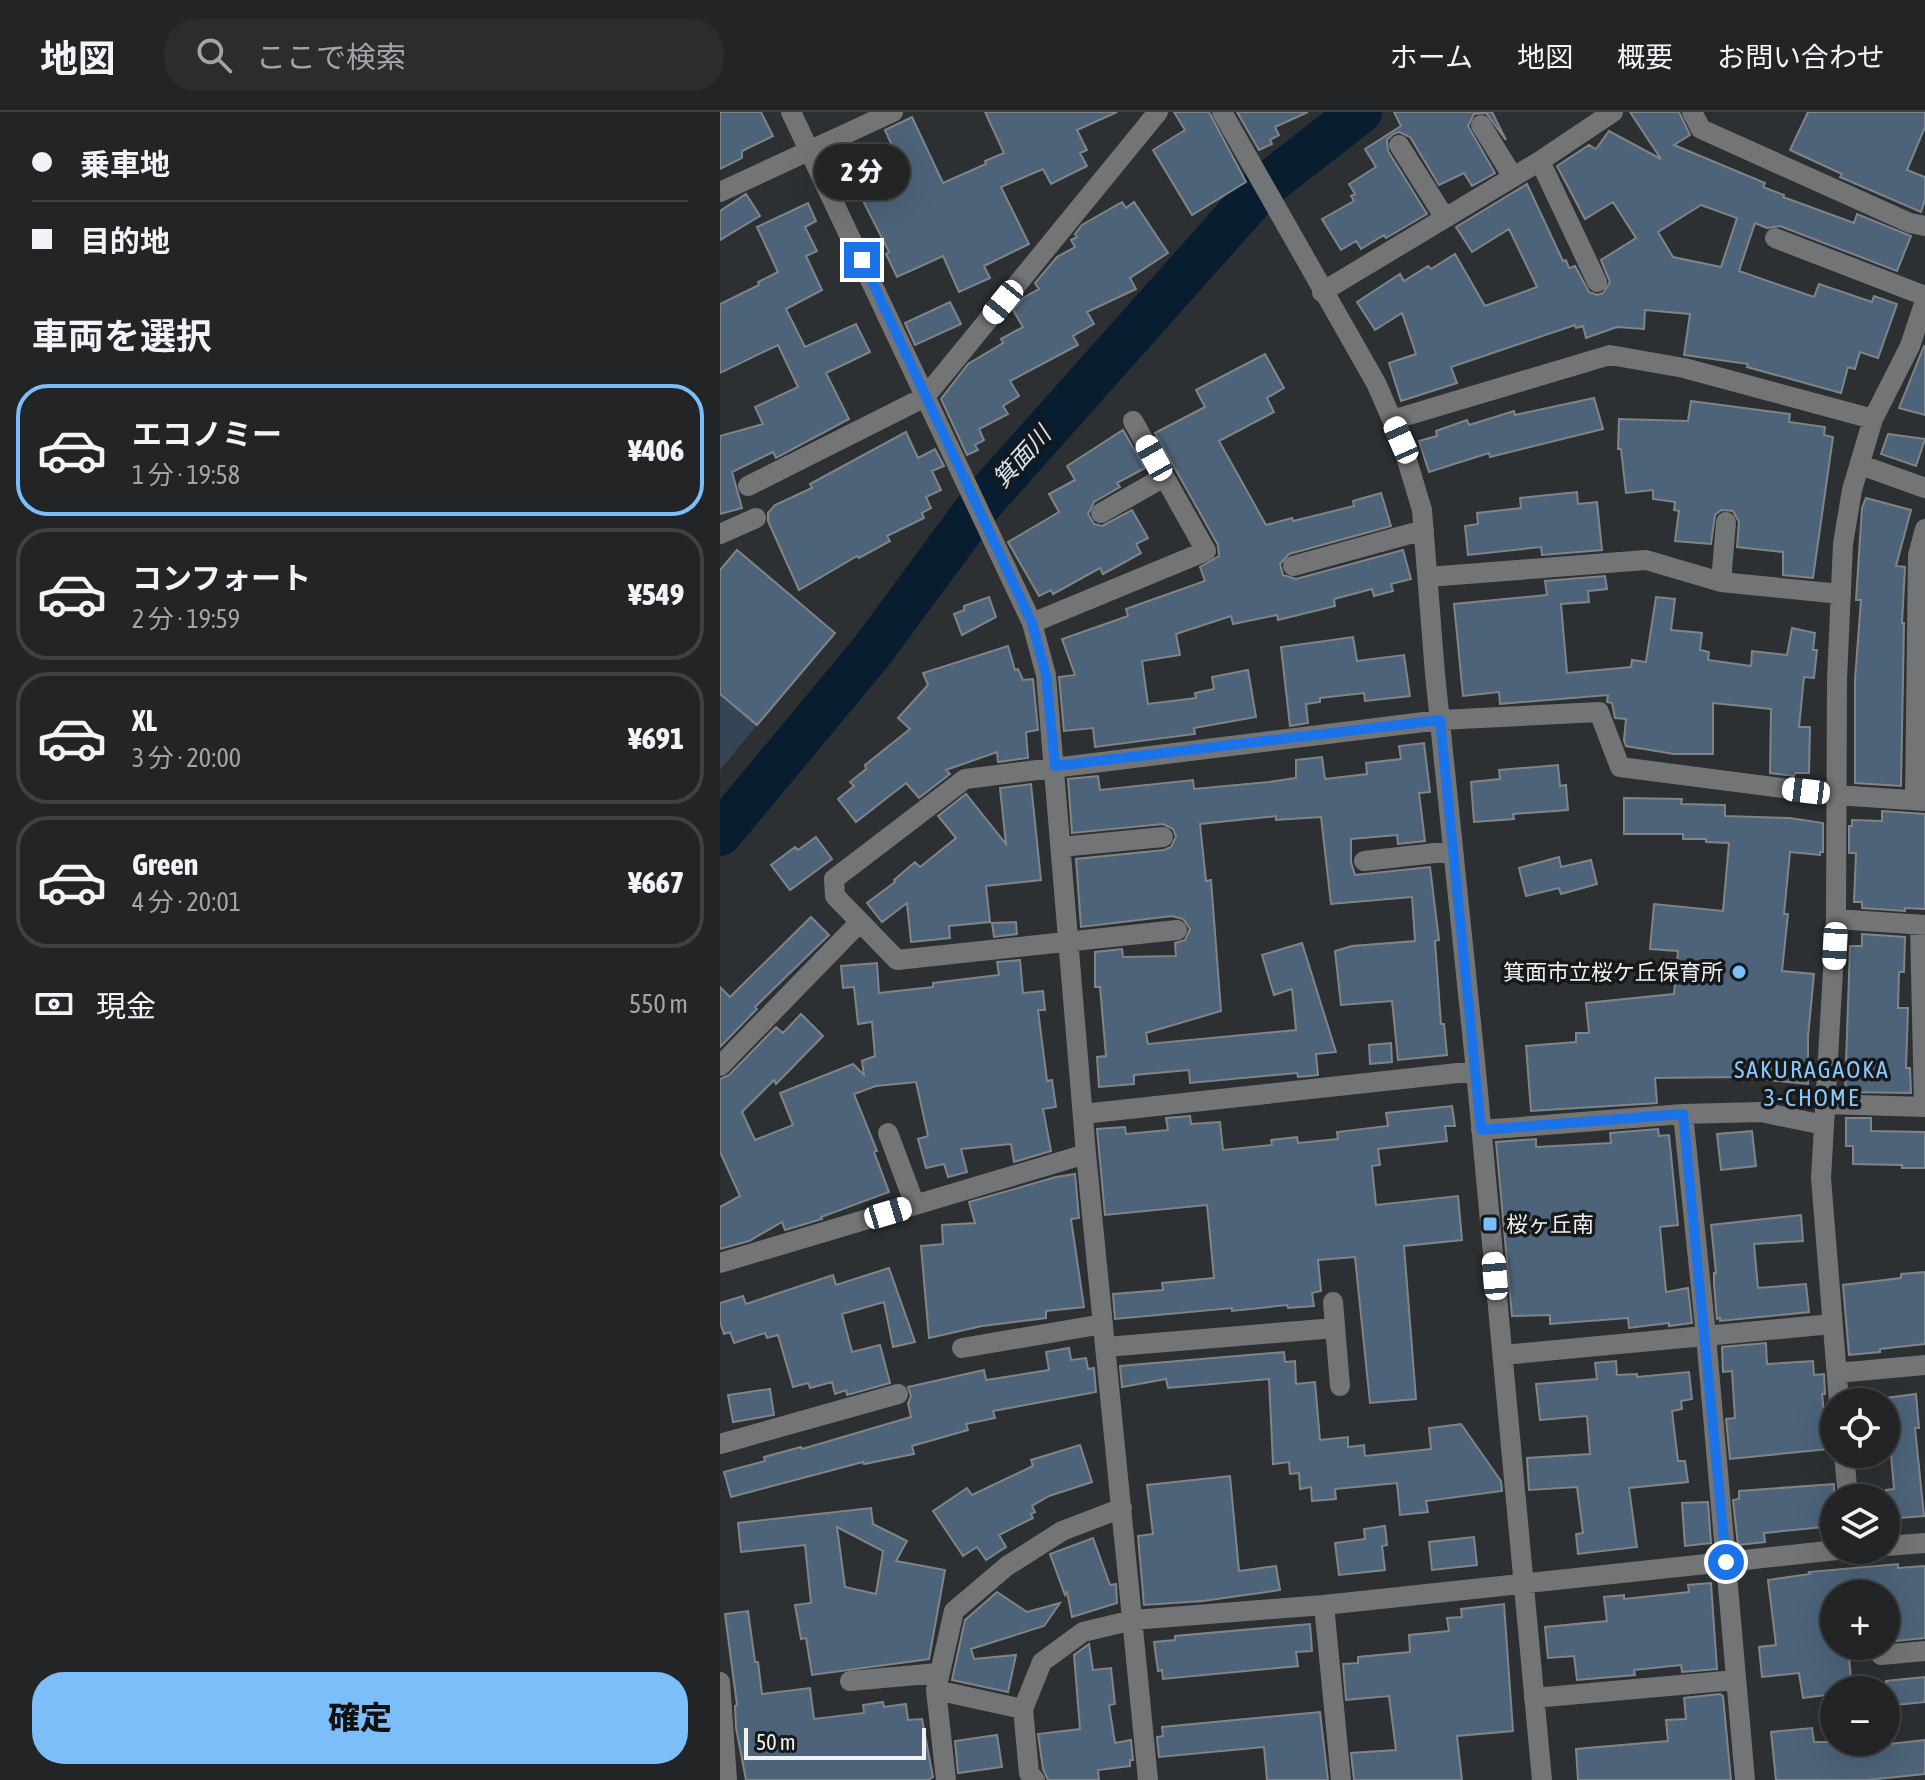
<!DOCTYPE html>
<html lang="ja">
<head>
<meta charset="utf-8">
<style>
  body { margin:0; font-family:"Asap Condensed","Noto Sans JP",sans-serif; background:#2a2c2e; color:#f1f3f6; height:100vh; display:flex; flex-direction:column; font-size:30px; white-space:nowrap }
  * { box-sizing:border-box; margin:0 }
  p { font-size:26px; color:#a2a4a7 }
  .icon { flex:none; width:44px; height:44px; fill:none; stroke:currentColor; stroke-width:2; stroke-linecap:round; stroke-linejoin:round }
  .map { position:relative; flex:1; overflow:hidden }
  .sheet { display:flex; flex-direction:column; background:#222426; width:720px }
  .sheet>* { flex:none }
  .guide { display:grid; align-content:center; height:176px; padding:0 32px; background:#222426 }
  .tools { position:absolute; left:1100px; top:1276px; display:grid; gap:16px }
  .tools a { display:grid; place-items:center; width:80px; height:80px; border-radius:50%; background:#222426; box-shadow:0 8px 32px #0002,0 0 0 2px #3f4143; font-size:40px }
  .scale { position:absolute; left:24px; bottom:20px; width:182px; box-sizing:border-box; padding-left:8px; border:4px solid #eef0f2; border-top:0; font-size:22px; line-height:28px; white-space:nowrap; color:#eef0f2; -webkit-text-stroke:6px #161819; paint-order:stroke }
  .end { position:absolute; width:36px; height:36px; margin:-18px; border:10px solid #1a73e8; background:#fff; box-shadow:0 0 0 4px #fff }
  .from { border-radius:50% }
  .bubble { position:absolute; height:56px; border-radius:28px; background:#222426; box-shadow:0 8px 32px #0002,0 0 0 2px #3f4143; font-size:26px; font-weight:800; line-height:56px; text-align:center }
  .car { position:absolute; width:24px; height:48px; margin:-24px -12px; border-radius:10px; box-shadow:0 0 6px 2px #0007; background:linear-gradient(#fff 24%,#345 0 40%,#fff 0 76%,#345 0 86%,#fff 0) }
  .guide b { display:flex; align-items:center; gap:28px; height:76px; font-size:30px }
  .guide b+b { border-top:2px solid #3f4143 }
  .guide i { width:20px; height:20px; background:#f1f3f6 }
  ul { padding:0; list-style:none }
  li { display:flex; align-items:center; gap:24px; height:132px; margin:0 16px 12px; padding:0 16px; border:4px solid #3f4143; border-radius:32px }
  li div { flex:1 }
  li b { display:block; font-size:30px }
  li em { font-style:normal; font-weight:800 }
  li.active { border-color:#7cbef9 }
  li>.icon { width:72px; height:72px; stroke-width:1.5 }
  h2 { padding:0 32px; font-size:36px; line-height:96px }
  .pay { display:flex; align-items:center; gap:20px; height:88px; padding:0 32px; font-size:30px }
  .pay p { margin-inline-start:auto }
  .primary-button { display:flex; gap:16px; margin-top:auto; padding:16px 32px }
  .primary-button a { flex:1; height:92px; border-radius:32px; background:#7cbef9; color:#111; font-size:32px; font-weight:800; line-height:92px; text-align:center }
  header { display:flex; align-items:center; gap:48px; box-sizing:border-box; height:112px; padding:0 40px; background:#222426; border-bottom:2px solid #3f4143 }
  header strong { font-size:38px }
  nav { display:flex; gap:44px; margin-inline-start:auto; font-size:28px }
  .search { width:560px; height:72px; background:#2a2c2e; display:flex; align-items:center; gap:20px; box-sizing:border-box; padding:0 28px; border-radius:32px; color:#a2a4a7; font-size:30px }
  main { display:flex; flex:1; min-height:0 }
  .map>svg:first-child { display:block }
  .green { fill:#354555 }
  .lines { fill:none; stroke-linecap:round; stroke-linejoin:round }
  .river { stroke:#081e30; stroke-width:44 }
  .building { fill:#4c6379; stroke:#808487; stroke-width:2; fill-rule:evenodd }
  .minor { stroke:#737476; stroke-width:20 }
  .route { stroke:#1a73e8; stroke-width:10 }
  .poi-dot { fill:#7cbef9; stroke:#161819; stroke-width:3 }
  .labels { text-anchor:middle; stroke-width:7; stroke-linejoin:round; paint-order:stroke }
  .poi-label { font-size:22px; fill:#eef0f2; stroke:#161819; text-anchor:end }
  .water-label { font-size:24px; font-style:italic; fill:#d3e5f6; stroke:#161819 }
  .neighbourhood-label { font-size:24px; letter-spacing:2px; fill:#8bc8ff; stroke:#161819 }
</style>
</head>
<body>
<header>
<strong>地図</strong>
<div class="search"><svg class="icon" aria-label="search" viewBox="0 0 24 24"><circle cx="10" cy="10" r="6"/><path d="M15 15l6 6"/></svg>ここで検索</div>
<nav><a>ホーム</a><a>地図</a><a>概要</a><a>お問い合わせ</a></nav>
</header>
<main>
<section class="sheet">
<div class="guide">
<b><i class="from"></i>乗車地</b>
<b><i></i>目的地</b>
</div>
<h2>車両を選択</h2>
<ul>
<li class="active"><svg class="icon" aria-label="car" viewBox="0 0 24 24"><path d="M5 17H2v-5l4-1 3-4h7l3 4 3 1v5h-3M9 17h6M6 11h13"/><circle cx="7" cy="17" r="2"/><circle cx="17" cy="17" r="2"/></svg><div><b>エコノミー</b><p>1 分 · 19:58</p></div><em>¥406</em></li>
<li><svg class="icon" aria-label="car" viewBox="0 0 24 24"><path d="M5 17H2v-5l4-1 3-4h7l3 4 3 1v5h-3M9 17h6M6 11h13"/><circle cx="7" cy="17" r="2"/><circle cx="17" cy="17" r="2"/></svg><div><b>コンフォート</b><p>2 分 · 19:59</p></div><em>¥549</em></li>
<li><svg class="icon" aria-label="car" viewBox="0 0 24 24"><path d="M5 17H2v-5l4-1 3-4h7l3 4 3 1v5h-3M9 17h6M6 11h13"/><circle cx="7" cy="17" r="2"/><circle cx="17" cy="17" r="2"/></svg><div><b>XL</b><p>3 分 · 20:00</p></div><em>¥691</em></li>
<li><svg class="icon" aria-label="car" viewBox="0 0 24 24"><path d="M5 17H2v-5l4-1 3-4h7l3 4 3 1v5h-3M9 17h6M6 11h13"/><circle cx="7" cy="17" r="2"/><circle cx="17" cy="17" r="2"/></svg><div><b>Green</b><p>4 分 · 20:01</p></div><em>¥667</em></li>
</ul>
<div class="pay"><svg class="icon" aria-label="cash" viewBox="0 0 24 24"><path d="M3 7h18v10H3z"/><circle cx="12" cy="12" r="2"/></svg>現金<p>550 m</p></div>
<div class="primary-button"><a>確定</a></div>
</section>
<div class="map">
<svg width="1205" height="1668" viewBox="0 0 1205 1668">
  <rect width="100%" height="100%" fill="#2d3033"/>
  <!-- green -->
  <path class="green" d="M0,582L37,613L0,658Z"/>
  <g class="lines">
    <!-- river -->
    <path class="river" d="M0,722L152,539L262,390L540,78L640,0"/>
  </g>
  <!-- building -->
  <path class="building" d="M0,0H41L53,24L22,39V46L0,57Z
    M265,0H397L357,18L367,38L360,41L367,54L331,72L323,57L281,75L309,132L264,154L270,166L239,180L223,144L177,165L166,142L169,140L133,69L178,47L165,18L192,5L223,71L266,52L265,49L284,41Z
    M454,0H489L526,70L472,103L433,38L465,18Z
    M517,0H588L555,15L559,23L550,28L552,32L539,38Z
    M674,0H772L786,28L766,1L754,2L748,14L775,61L752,74L744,61L719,73L690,25L679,20L673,22L667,28L668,39L707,102L666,126L664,123L641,137L636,129L621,138L602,107L634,89L631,84L635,82L629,72L656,55L645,37L681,14Z
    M910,0H959L970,23L954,33L1045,71L1043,75L1064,83L1063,85L1134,111L1137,102L1191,124L1177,159L1060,114L1047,116L1035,111L1019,159L1094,185L1099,172L1152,190L1154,184L1177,192L1158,246L1140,240L1135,257L1128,255L1121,281L1027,255L1028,252L964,243L970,202L925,198L924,217L897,215L866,226L863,214L856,216L855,213L731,255L737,271L681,289L669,251L696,242L682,201L655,218L637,190L680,162L684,169L708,154L711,157L735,142L765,194L817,175L789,117L752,140L736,115L807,72L843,149L846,148L849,156L855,154L869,180L877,183L883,181L890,170L881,148L916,126L893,90L865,107L837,54L869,33L876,37L889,19L941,47ZM981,93L1017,106L1001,155L953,145L938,120Z
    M1088,0H1205V15L1187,58L1205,65V88L1201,100L1120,65L1122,62L1070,38Z
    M26,82L40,104L0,128V99Z
    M402,90L406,96L414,90L448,141L410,166L416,177L367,200L374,212L353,224L358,233L290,269L299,284L283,294L288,302L259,317L264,328L255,333L258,338L247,343L221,287L248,252L283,231L281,227L303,215L293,198L303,186L319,177L315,171L337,145L355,135L351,128L357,125L355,122L362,113Z
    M88,91L96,109L85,115L97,139L86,144L102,178L66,197L85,235L136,212L150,240L106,261L129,307L56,346L53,340L12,360L22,396L0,402V324L43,312L35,295L78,275L58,233L0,261V192L39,173L38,170L58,160L37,115Z
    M230,190L241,212L195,233L185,211Z
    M1204,234H1205V303L1179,296Z
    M545,242L564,276L547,286L554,300L499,329L546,413L572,406L573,409L634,394L633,389L661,381L671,414L569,442L560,452L563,463L576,467L683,438L691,467L671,472L673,479L654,484L652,477L614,487L615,494L558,508L557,503L513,512L511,504L456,522L460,543L422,549L428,592L476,586L475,581L494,577L492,565L528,558L536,605L474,616L475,622L375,635L373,616L344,619L339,565L355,563L342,527L408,504L406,497L485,469L480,455L499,444L498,433L435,321L485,295L476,278Z
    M874,286L883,317L770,345L769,341L709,360L699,329L717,324L716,319L747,308L749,313L794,299L795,303Z
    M971,289L1070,302L1069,310L1105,315L1104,323L1113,325L1093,466L1063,463V440L1017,435L1019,410L1013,399L1001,398L995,403L991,432L955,429L959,399L954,398L955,390L933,387V378L906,381L901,337H898L899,307L968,309Z
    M403,318L425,356L397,371L400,375L374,390L368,402L374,412L382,414L412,398L428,426L416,432L421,441L383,462L380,456L333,482L331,478L319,484L288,430L339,400L329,382L355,368L347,354Z
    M186,320L198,346L215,337L224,354L212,359L221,378L206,385L211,396L202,401L204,406L167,424L170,429L139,446L137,444L79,478L48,409V401L55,393L92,376L90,372Z
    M1168,322L1205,327L1196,354L1161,342Z
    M857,380L858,392L877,390L882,438L822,443L821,435L748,443L745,414L758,412L757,401L801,396L800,386Z
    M1146,386L1191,398L1176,454L1185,455L1182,511H1184L1181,674L1135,671V567L1141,488H1136L1142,396Z
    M17,438L115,521L37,613L0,582V458Z
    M885,464L887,477L868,479L869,490L841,492L847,561L911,555L912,548L926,550L936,485L955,487L951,518L982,521L980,538L989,540L988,548L1031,554L1032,539L1067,543L1072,516L1095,521L1093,538H1097L1094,566L1084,565L1079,615H1090L1089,661H1075L1074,664L1050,661L1051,597L993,591V642H954L906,634L904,628L906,607L895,606L892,591L887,590L888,583L780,592L779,580L743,584L734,492L827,483L825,469Z
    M269,485L276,505L242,523L234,502L244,498V494Z
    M633,525L637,549L684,543L690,584L645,589L644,581L600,586V590L586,592L588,611L570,614L561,535Z
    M288,534L295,558L298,557L303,568L313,567L318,618L306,620L308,646L278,650L277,640L226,658L230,662L199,686L186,671L136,710L118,687L134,674L130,670L146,657L145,653L190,617L178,606L208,573L203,561Z
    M704,631L710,680L699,681L705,729L678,732L677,723L631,727V750L635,763L710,755L719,828L715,829L721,912H724L727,943L678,948L672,889L621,893L615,839L632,834L695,829L692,785L611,792L601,705L556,708V704L480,712L486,769L491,768L501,899L426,921L428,932L576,918L572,877L554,883L542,843L582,831L616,940L596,942L598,963L578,965L577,961L470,971L469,958L414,963V972L379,975L377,945L386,944L380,875H375V840L402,837L403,845L456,844L455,831L465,828L470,817L463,807L452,804L361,815L356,747L444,738L451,735L456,725L453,717L443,712L352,721L348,667L378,664L380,678L473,668L474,677L549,670L576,666V648L602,645L605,667L647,662L646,651L681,647L679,634Z
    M838,653L840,674L846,673L848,698L793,702L794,707L754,710L751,670L780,667L779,658Z
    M311,672L321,768L266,774L270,810L229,814L230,826L191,830L187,791L162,810L147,791L175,770L174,768L195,750L200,755L236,726L218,704L246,682L286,732L280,676Z
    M904,686L962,687L961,692L1005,693V704L1070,706L1103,711V740H1100V743L1070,740L1064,802H1068L1062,859L1094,862L1088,925V972L1019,965L935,966L937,991L811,999L806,934L856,930V921H869L866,891L954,882L958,839L930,837L934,792L1003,799L1009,731L986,730V727H963V722H904Z
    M1162,699L1205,702V797L1185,796V799L1142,796V790H1134L1136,741H1129V714H1132V708L1162,709Z
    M96,725L112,747L70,778L51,753L75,735L78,738Z
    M839,745L841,755L871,748L877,772L841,782L839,776L806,784L799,756Z
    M91,805L109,823L35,895L37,897L0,935V875L10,885Z
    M296,810L297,822L274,825L272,811Z
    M1142,822L1185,825L1184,860H1179L1178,896H1188L1186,956H1190L1191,981L1125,980L1130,834H1142Z
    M300,848L303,881L323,879L325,898H318L327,969L332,968L336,995L323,997L331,1039L294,1050L291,1032L241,1037L247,1060L228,1065L224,1052L206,1056L198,1027L208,1024L196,970L156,974L134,982L157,1039L154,1040L169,1080L101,1105L102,1107L65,1118L62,1110L29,1129L0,1137V1095L20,1084L0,1040V967L9,963L56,915L63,921L81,902L103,924L56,972L54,968L22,1000L35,1028L73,1013L60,981L133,952L144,963L142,949L155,944L152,910L138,912L134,875L123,876L121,854L157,851L159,881L213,875V871L279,863L277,850Z
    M671,931L672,950L650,952L649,933Z
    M732,994L735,1014H725L727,1029L658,1037L660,1053L652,1054L656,1093L738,1084L742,1128L684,1134L696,1287L650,1291L635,1145L598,1148L601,1179L592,1181L594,1194L568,1196L567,1193L512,1199V1196L395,1207L393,1182L443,1178L442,1171L494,1166L487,1093L385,1103L377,1017L405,1015L406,1022L448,1018L446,1006L470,1004L471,1012L500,1010L503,1038L552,1033L551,1028L577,1025L578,1031L618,1027L617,1020L668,1014L666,1001Z
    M1126,1006H1151V1019L1205,1020V1056H1182V1053L1133,1052V1034H1126Z
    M938,1017L939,1024L949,1023L958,1113L940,1115L946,1180L968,1176L972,1211L949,1214V1211L909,1216L908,1206L830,1212V1203L792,1204L776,1030L816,1027V1035L891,1031L890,1021Z
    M1032,1019L1036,1054L1001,1058L997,1022Z
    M355,1062L359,1106L351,1107L364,1195L326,1199V1206L262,1214L209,1226L201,1134L223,1132L222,1113L255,1111L249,1090L336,1065Z
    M1081,1103L1083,1129L1034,1132L1038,1176L1086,1172L1089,1200L1000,1209V1206L997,1207L994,1172V1161H996L991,1113Z
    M169,1156L195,1230L173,1235L164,1190L122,1202L132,1240L160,1233L170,1271L127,1283L126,1278L115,1282L112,1270L90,1276L88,1271L73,1275L58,1223L47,1226L45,1221L14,1231L10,1220L4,1222L0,1210V1191L23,1184L26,1192L113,1163L116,1173Z
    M1205,1160V1232L1160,1237V1240L1129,1243L1123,1173L1181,1166V1162Z
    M1046,1231L1047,1252L1093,1249L1094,1263L1104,1262L1105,1282H1102L1108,1337L1010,1347L1006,1307L1015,1306L1012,1259L1003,1260L1002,1235Z
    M349,1236L351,1248L366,1246L368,1257L374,1256L376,1280L273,1299L275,1306L246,1312L248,1318L192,1334L194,1342L144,1352L143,1350L11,1385L4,1360L45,1349L44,1345L81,1335L82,1337L191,1305L188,1291L191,1284L188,1275L264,1258L266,1268L329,1258L326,1240Z
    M564,1240L565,1250L575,1249L576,1272L595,1270L600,1328L628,1325V1335L644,1333L645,1344L711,1337L709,1316L741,1312L781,1369L782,1379L706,1389L708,1400L680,1403L677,1371L615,1377L616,1387L592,1389L591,1375L580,1377L579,1361L570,1362L569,1350L553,1352L549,1267L448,1276L446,1267L402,1275L400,1254Z
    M896,1249L897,1263L917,1262V1265L969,1260L972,1287L961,1289L962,1297L952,1299L958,1349H965L968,1370L909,1376L917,1435L858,1442L856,1422L863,1421L857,1375L809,1378L807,1346L870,1342L867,1304L820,1308L816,1272L877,1267L875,1251Z
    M50,1277L54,1303L13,1310L8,1283Z
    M1196,1282L1199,1316H1195L1204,1404L1166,1407V1378L1174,1377L1169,1319H1166V1286Z
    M360,1333L372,1370L329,1384L312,1394L315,1400L311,1402L313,1406L279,1423L286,1435L266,1448L257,1435L243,1444L213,1399L247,1376L252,1383L313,1354L311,1348Z
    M510,1364L519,1459L556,1454L560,1478L483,1489L424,1493L418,1424L433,1422L427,1373Z
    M1114,1372V1414L1044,1421L1045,1430L1018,1433L1013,1388L1019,1387V1379Z
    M988,1390L991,1431L965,1434L962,1391Z
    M151,1396L153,1412L187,1429L176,1449L225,1458L209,1547L92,1563L86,1526L81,1527L75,1493L91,1491L85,1433L21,1440L18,1411ZM117,1415L163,1439L156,1482L125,1475Z
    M665,1414L667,1433L662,1434L665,1458L619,1463L615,1431L645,1427L644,1417Z
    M754,1425L757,1453L712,1458L709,1430Z
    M373,1426L390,1473L396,1472L397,1491L352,1505L347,1480L345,1483L330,1442Z
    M1178,1452V1456L1205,1454V1526L1166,1530V1482H1114V1534H1128L1132,1578H1114V1582L1083,1586L1079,1561L1042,1565L1039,1535L1056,1533L1048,1468L1090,1462L1089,1460Z
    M991,1471L997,1557L962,1560L961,1553L914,1558L915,1563L857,1568L854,1544L828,1546L825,1515L887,1509L884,1485L904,1483V1487L969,1480L968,1473Z
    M277,1480L307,1500L340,1491L324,1514L251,1537L254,1547L296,1543L288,1580L232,1568L245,1508Z
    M784,1492L793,1619L737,1624L742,1668H634L631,1641L676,1638L669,1584L626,1588L623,1552L638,1551V1545L690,1540L689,1523L729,1519L727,1506L742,1505L741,1497Z
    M28,1499L35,1550H38L42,1582L90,1576L94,1607L144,1601L143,1593L163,1590L164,1595L186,1592L188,1608L202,1607L213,1665L208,1668H26L16,1616L15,1594L17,1593L5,1502Z
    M590,1512L592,1539L576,1540L578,1554L443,1567L442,1558L438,1559L434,1530L455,1528V1524Z
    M369,1532L373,1558L391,1556L395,1592L389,1593L395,1631L411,1628L413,1648H410V1654L378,1658L379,1668H328L323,1657L318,1622L360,1617L354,1543Z
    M1205,1565V1590L1166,1594V1569Z
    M1000,1582L1003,1584L1011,1668H858L856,1637L948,1629L946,1608L966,1607L964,1586Z
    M600,1600L608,1668H547L544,1635L439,1645L437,1625L443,1624L442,1615Z
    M1092,1616L1094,1630H1133V1636L1205,1628V1662L1147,1668H1056L1051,1620Z
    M277,1623L282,1655L238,1661L235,1629Z"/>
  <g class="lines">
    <!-- minor -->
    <path class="minor" d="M71,0L312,511L326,563L366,1042L428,1668
      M502,0L656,271L681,328L702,398L715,562L756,959L822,1668
      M972,0L981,17L1190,111L1205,114
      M761,13L793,65
      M679,33L725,106
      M820,49L877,170
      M0,80L173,0
      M1055,126L1205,184
      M602,180L820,49L893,0
      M672,308L890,243L964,256L1153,307
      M1141,353L1205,376
      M28,374L205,285L438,0
      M381,401L444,365
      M0,422L36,406
      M573,454L704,418
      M708,465L926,448L1001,470L1121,482
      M1001,470L1006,410
      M312,511L486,439L413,309
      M1195,689L1198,443L1205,417
      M341,735L443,725
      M644,749L733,739
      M1116,807L1205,813
      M1200,813L1204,995
      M457,818L177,848L115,784L114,767L245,667L720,608L879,600L900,655L1116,683L1205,689
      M0,954L139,811
      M1105,992L1205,995
      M363,1002L756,959
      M963,1002L986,1224L1025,1668
      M761,1018L963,1002L1041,1000L1104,1013
      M168,1021L195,1093
      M0,1151L366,1042
      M613,1190L620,1274
      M386,1235L615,1216
      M242,1236L383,1212
      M783,1243L1112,1212
      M1117,1261L1205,1253
      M1119,1290L1101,1066L1116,807L1117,567L1123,432L1132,378L1153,307L1190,234L1205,189
      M0,1332L178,1282
      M1124,1342L1128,1386
      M1166,1434L1205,1431
      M604,1493L621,1668
      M1161,1543L1205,1539
      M130,1569L218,1561
      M0,1570L7,1668
      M216,1578L303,1597
      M814,1586L1016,1568
      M226,1668L216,1578L234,1499L287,1454L342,1419L402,1396
      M315,1668L309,1661L303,1597L322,1550L363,1520L413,1508L604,1493L1117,1438"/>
  </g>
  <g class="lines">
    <!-- route -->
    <path class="route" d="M142,148L312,511L326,563L335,654L720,608L761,1018L963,1002L1006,1450"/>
  </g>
  <!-- markers -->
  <g class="poi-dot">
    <circle cx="1019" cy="860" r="8"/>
    <rect x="762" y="1104" width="16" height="16" rx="4"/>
  </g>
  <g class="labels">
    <!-- poi labels -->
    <g class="poi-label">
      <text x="1003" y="868">箕面市立桜ケ丘保育所</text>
      <text x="786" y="1120" text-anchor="start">桜ヶ丘南</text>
    </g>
    <!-- water labels -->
    <g class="water-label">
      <text transform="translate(302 345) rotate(-48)" y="8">箕面川</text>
    </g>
    <!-- neighbourhood labels -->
    <g class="neighbourhood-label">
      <text x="1092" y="966">SAKURAGAOKA<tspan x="1092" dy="28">3-CHOME</tspan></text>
    </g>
  </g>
</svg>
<div class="tools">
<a><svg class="icon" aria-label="locate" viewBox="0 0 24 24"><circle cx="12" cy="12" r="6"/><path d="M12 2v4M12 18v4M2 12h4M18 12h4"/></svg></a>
<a><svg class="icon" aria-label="layers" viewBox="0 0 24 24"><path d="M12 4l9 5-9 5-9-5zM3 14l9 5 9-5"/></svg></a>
<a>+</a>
<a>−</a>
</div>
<div class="scale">50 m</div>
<i class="end from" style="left:1006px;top:1450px"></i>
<i class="end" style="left:142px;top:148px"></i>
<div class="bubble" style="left:94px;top:32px;width:96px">2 分</div>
<i class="car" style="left:283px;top:190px;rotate:219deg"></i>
<i class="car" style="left:681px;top:328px;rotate:336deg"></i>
<i class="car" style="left:434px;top:346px;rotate:331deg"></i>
<i class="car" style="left:1086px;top:679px;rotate:277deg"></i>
<i class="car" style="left:1115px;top:834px;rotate:183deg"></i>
<i class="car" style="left:168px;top:1101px;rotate:73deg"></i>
<i class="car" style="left:775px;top:1164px;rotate:355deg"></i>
</div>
</main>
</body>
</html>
